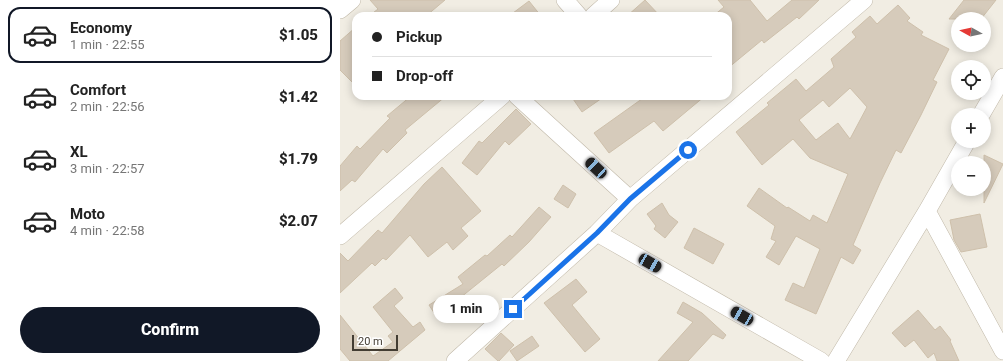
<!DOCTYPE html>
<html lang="en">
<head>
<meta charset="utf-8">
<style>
  body { margin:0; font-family:Roboto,sans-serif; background:#f6f6f6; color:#222; height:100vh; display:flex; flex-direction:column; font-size:15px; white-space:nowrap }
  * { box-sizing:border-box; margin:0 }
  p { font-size:13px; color:#767676 }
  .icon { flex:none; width:22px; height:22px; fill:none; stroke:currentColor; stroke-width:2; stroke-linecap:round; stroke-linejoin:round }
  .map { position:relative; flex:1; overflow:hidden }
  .details { display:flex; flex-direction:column; background:#fff; width:340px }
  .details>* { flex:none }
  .top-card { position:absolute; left:12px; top:12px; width:380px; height:88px; border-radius:12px; box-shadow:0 2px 10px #0003; display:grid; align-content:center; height:88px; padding:0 20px; background:#fff }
  .needle { width:26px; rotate:278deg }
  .controls { position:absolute; left:611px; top:12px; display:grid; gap:8px }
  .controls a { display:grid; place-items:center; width:40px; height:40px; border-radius:50%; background:#fff; box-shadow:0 2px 10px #0003; font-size:20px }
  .scale { position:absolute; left:12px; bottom:10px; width:46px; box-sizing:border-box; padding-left:4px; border:2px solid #433d33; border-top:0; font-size:11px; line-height:14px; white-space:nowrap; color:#433d33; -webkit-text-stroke:3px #fff; paint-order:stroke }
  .end { position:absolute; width:18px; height:18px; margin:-9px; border:5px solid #1a73e8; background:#fff; box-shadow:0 0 0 2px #fff }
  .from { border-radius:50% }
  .bubble { position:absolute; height:28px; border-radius:14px; background:#fff; box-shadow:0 2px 10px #0003; font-size:13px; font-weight:800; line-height:28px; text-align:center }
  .car { position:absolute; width:12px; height:24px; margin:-12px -6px; border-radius:5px; box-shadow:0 0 3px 1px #0007; background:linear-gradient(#222 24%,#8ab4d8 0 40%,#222 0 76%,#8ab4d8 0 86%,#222 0) }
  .top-card b { display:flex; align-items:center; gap:14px; height:38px; font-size:15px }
  .top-card b+b { border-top:1px solid #e0e0e0 }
  .top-card i { width:10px; height:10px; background:#222 }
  ul { padding:7px 0 0; list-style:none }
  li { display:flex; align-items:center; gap:12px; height:56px; margin:0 8px 6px; padding:0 12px; border:2px solid transparent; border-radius:12px }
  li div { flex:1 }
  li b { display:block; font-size:15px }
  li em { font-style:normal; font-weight:800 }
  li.current { border-color:#111827 }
  li>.icon { width:36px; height:36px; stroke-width:1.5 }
  .primary-button { display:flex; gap:8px; margin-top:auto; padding:8px 20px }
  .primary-button a { flex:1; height:46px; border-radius:24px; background:#111827; color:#fff; font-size:16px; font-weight:800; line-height:46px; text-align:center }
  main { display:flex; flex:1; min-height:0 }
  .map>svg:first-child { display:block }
  .building { fill:#d6cbbb; stroke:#cec0ab; fill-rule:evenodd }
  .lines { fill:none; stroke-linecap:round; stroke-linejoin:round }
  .minor-casing { stroke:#c0b8a8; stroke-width:18 }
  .minor { stroke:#fff; stroke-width:17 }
  .route { stroke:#1a73e8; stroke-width:5 }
</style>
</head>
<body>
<main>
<section class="details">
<ul>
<li class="current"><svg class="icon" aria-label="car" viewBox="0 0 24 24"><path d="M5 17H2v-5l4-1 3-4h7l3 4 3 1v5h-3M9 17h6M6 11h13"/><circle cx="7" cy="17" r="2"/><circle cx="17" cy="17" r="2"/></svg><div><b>Economy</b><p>1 min · 22:55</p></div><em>$1.05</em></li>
<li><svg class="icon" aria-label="car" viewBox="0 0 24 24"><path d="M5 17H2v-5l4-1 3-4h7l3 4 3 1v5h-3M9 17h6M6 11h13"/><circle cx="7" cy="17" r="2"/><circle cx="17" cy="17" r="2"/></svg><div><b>Comfort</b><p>2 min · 22:56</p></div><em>$1.42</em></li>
<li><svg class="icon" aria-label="car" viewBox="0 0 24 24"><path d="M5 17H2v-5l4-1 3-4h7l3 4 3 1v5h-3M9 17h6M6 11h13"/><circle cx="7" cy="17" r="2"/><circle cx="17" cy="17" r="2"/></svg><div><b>XL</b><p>3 min · 22:57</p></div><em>$1.79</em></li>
<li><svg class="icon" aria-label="car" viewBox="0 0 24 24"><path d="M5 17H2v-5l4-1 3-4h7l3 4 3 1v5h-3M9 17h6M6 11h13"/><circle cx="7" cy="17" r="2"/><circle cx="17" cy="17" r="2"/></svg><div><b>Moto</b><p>4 min · 22:58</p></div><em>$2.07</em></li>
</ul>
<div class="primary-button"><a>Confirm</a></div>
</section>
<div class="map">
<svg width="663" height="361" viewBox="0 0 663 361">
  <rect width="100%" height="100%" fill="#f1ede3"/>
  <!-- building -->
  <path class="building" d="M30,0H105L86,16H29L38,9Z
    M305,0L320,16H287Z
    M378,0H410L427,21L452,0H479L459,19L457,17L424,43L422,40L388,68V16H373L384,7Z
    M624,0H656L641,19H609Z
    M189,1L201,16H169Z
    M558,5L570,18L567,21L583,32L581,35L609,49L593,80L597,82L581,115L561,153L556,150L540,183L513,245L521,250L513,264L501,257L476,314L445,300L453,283L464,288L480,249L456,236L439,265L426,257L436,241L431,239L435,226L407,206L419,188L447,208L448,207L470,221L473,215L487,223L508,174L470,158L453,139L422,165L396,132L429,105L427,103L456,79L466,91L494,67L491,59L516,37L512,32L530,16L537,24ZM510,88L527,107L510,139L498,123L476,140L459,120L483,100L489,107Z
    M16,27V86L0,70V41Z
    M71,96H106L65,130L67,133L47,153L43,149L15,182L12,180L0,191V166L17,146L20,149L50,118L47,116Z
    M231,96H265L242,112Z
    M306,96H365L323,131L314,121L269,153L254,133Z
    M176,109L191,124L169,145L165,141L137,175L122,163L139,141L142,143Z
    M644,155L663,164L644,203Z
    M102,167L141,211L121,228L128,236L113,250L107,242L88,257L70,235L46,260L43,258L35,266L32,263L0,293V253L8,261L38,230L42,233L84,184Z
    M223,185L236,194L228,208L214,199Z
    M322,203L329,215L338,222L325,238L314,229L316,226L307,214Z
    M199,207L211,217L189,242L164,266L162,264L115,302L118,307L98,319L89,305L123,284L118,277L145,255L147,256L170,235L172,237Z
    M640,214L647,247L621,252L614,240L610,220Z
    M354,228L384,244L373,264L344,248Z
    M236,279L247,292L232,305L260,339L245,352L204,303Z
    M55,288L63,298L54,306L73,327L80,322L85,330L48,361H10L0,349V315L33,356L53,342L48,336L53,332L33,307Z
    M343,302L362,313L386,335L383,339L373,334L348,361H318L353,322L337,313Z
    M578,310L595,330L600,326L611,340L610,341L619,361H597L594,353L588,358L574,340L565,347L552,333Z
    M161,333L174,345L159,361H158L145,349Z
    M192,336L199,346L177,361L170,351Z"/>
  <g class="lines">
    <!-- minor casing -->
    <g class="minor-casing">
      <path id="minor" d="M225,0L239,16
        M0,10L12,0
        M253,16L271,0
        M177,96L290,199
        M641,115L663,77
        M587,211L663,351
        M257,233L481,361
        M0,236L162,96
        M115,361L257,233L290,199L524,0
        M496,361L587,211L627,141"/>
    </g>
    <!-- minor -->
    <use href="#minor" class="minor"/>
  </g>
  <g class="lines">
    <!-- route -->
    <path class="route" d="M173,309L257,233L290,199L348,150"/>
  </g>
</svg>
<div class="controls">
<a><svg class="needle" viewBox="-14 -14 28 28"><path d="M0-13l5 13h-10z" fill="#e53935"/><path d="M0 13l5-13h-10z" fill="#767676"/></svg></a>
<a><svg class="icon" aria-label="locate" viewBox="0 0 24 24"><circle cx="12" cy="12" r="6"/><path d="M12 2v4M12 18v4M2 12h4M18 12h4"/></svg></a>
<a>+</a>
<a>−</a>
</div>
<div class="scale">20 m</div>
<i class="end from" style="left:348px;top:150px"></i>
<i class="end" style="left:173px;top:309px"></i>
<div class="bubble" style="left:93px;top:295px;width:66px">1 min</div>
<i class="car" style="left:256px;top:168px;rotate:313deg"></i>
<i class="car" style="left:310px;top:263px;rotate:120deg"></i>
<i class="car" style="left:402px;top:316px;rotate:300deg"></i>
<div class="top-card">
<b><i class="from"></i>Pickup</b>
<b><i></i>Drop-off</b>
</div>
</div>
</main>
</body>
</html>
